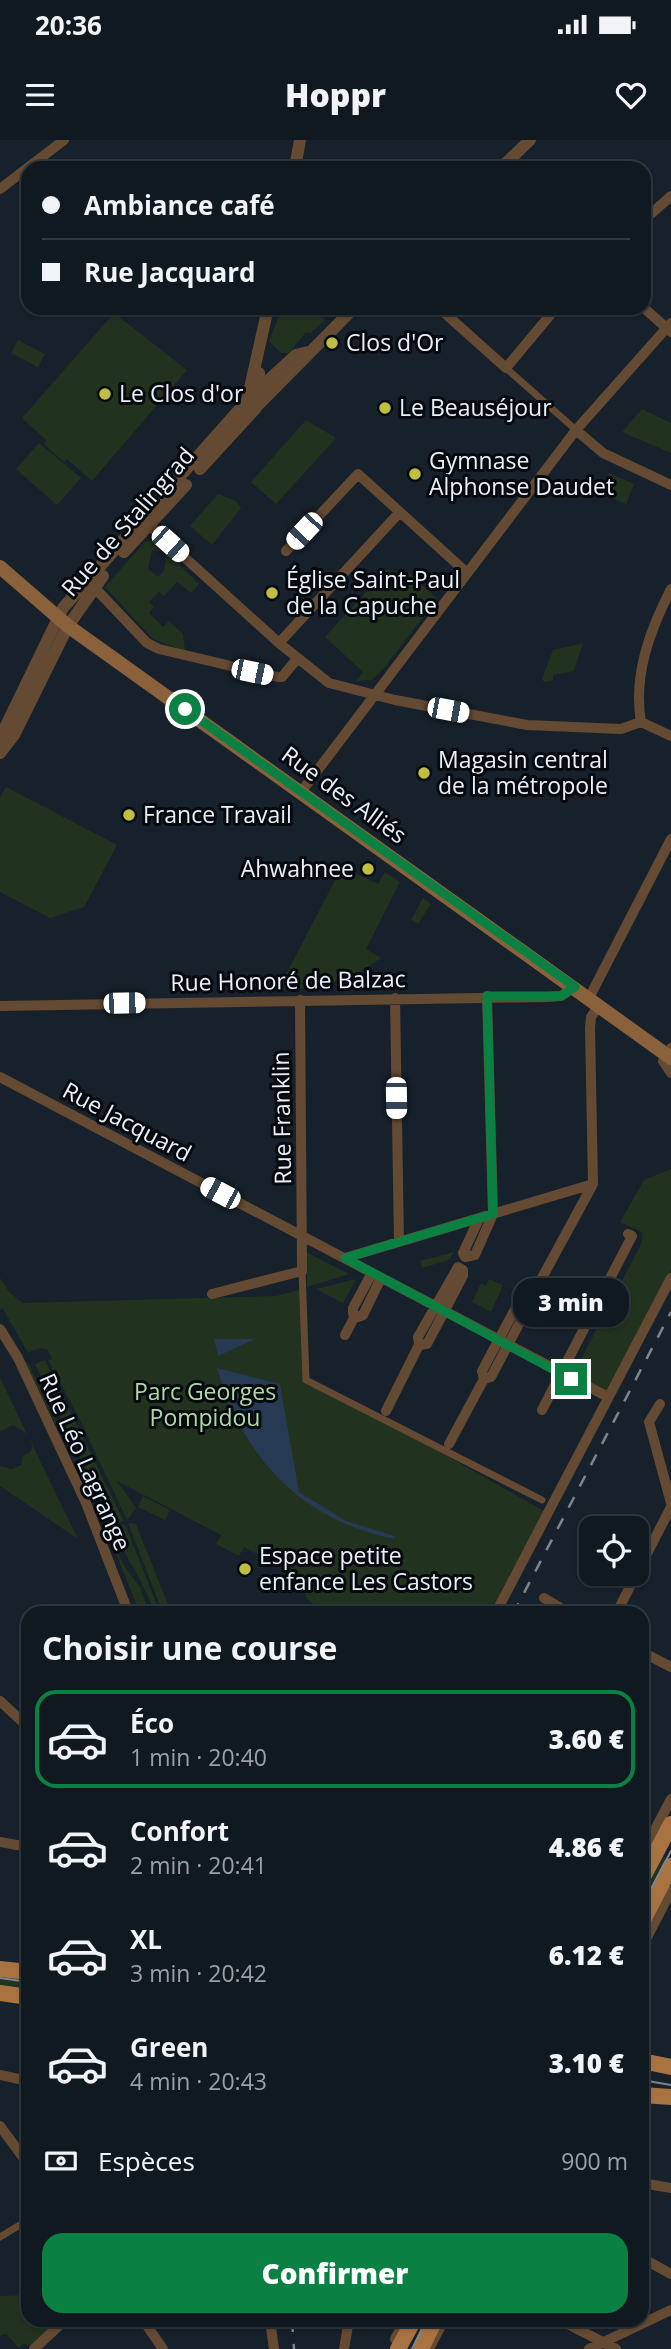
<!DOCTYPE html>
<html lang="fr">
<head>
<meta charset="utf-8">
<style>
  body { margin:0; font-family:"Open Sans",sans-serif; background:#1e262d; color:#f1f3f6; height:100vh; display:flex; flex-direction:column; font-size:26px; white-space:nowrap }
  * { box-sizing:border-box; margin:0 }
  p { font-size:23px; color:#9ca0a5 }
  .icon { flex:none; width:38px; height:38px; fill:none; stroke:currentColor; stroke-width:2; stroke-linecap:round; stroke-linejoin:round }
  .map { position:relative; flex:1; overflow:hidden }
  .panel { position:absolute; left:21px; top:1466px; width:628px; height:721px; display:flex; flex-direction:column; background:#111920; border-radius:21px; box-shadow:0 2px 5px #0004,0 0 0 2px #30383e }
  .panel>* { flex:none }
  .top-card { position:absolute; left:21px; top:21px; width:630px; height:154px; border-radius:21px; box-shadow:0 2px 5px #0004,0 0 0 2px #30383e; display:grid; align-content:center; height:154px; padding:0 21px; background:#111920 }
  .buttons { position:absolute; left:579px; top:1376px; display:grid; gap:14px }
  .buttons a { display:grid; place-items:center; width:70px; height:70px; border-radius:14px; background:#111920; box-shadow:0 2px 5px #0004,0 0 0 2px #30383e; font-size:35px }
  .end { position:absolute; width:32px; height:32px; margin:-16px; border:9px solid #0b8043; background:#fff; box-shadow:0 0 0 4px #fff }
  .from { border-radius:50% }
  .bubble { position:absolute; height:49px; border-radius:21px; background:#111920; box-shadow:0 2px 5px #0004,0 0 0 2px #30383e; font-size:23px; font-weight:800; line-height:49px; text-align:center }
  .car { position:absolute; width:21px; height:42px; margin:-21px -10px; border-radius:9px; box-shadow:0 0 5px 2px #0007; background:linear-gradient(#fff 24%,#345 0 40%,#fff 0 76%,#345 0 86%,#fff 0) }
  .top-card b { display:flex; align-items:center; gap:24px; height:66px; font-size:26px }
  .top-card b+b { border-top:2px solid #30383e }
  .top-card i { width:18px; height:18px; background:#f1f3f6 }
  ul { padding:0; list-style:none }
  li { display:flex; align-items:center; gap:21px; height:98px; margin:0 14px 10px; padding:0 7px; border:4px solid transparent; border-radius:21px }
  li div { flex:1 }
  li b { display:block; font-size:26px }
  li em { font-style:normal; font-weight:800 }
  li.selected { border-color:#0b8043 }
  li>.icon { width:63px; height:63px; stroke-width:1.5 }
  h2 { padding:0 21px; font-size:32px; line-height:84px }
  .pay { display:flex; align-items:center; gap:18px; height:77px; padding:0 21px; font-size:26px }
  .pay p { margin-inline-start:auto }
  .button { display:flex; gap:14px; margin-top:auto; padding:14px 21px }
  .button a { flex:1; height:80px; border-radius:21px; background:#0b8043; color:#fff; font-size:28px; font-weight:800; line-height:80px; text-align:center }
  .status { display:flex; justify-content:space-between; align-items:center; height:49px; padding:0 35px; background:#111920; direction:ltr }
  .status svg { height:19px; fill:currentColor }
  header { display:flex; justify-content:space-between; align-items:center; height:91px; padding:0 21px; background:#111920; font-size:32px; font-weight:800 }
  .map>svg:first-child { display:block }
  .green { fill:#21321f }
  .water { fill:#263a54 }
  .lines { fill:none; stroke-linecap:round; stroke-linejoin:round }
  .pedestrian { stroke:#654a33; stroke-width:7 }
  .minor { stroke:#654a33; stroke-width:10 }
  .tertiary { stroke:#654a33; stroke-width:12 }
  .secondary { stroke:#8b613b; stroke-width:14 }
  .primary { stroke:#a97341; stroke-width:16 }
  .tram { stroke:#7d868e; stroke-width:2 }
  .rail { stroke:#7d868e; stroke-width:2.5; stroke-dasharray:12 12; stroke-linecap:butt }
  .route { stroke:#0b8043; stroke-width:9 }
  .poi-dot { fill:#c0be41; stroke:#060a0f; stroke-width:2.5 }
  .labels { text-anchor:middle; stroke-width:6; stroke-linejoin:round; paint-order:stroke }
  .poi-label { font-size:23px; fill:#e9f0f7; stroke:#060a0f; text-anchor:start }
  .street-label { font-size:23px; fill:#e9f0f7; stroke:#060a0f }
  .park-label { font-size:23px; fill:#aed9a7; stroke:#060a0f }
</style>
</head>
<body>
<div class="status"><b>20:36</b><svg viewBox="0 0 49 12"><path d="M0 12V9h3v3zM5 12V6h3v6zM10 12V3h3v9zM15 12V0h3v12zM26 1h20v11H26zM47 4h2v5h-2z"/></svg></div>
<header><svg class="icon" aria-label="menu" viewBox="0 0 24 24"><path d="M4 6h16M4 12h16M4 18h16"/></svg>Hoppr<svg class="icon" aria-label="heart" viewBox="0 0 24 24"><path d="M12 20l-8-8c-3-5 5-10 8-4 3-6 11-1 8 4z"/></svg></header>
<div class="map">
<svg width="671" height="2209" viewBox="0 0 671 2209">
  <rect width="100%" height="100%" fill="#17212b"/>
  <!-- green -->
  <path class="green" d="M282,168H314L325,180L311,193L306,192L289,213H281L269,201Z
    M114,173L187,230L92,341L67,319L64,322L44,304L46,300L22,278Z
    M18,200L45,214L38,227L11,213Z
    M642,269L671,283V313L622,292Z
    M306,280L336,298L276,364L251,342Z
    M39,303L81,338L57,365L16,329Z
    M609,333L634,344L626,364L600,353Z
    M218,354L236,361L241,368L212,405L190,386Z
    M154,400L163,408L159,412L152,410L148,429L158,437L164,431L167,413L199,444L191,453L177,442L164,456L159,452L149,462L154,467L149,473L163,487L169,481L183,494L185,511L153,499L105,447L145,402Z
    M387,429L402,436L409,433L437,459L384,528L372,540L356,541L363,532L325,497Z
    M583,503L574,531L553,535V540L544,542L542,539L553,510Z
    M6,647L117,705L84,767L50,778L0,752V657Z
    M385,732L400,742L366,809L381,818C346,843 321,849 278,850L335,740C351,729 363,736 378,744Z
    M423,758L431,764L418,784L411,780Z
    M671,1029V1130L606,1252L571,1234V1226L577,1227L641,1104L643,1093L620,1082L644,1040Z
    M306,1112L349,1134L307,1147Z
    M454,1112L449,1120L422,1128L420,1121Z
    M0,1138L9,1152L23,1163L276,1156L306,1148L309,1238L544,1371L489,1473H322L306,1457L302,1438L244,1407L239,1416L216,1404L221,1395L117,1341L136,1368L127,1380L79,1278L48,1220L53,1219L47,1209L38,1208L28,1213L3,1169H0Z
    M356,1139L343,1163L316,1149Z
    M489,1139L503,1145L491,1172L472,1162L481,1143L486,1146Z
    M45,1220L124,1381L112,1385L35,1224Z
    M27,1221L106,1387L26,1223Z
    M0,1238L78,1399L0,1346V1326L12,1329L21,1325L23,1316L31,1311L33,1304L25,1292L13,1285L0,1291Z
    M143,1356L170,1370L165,1380L138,1367Z
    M128,1383L136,1384L171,1472L163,1473Z
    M125,1384L160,1473H155C144,1443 126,1418 113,1388Z
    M107,1391L124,1426L140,1447L149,1473H140Z
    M661,1715L669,1719L642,1771V1750Z
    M0,1834L28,1838V1853L0,1849Z
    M28,2155V2180L60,2181L32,2206L23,2204L19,2208L6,2194L0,2196V2156Z"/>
  <!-- water -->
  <path class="water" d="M214,1199H255L218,1216Z
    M217,1228L280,1244L299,1352L346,1381L395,1396L394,1399C300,1379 244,1319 217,1228Z"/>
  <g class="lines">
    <!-- pedestrian -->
    <path class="pedestrian" d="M506,228L576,290
      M302,1131L306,1240L542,1360
      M0,2097L28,2080"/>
    <!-- minor -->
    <path class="minor" d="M0,49L64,0
      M644,80L671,56
      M439,168L506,228L556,168
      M644,168L671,192
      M576,290L603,313L671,345
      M150,386L279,503L329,543L395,560L527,585L621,589L641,582
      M286,411L358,334L466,432
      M93,446L147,503L159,509L278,537H282L297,519
      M279,503L399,373
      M641,582C633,535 650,490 671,449
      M641,582L671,596
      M301,652L576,290L671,183
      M395,858L399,1102
      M589,858L671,699
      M0,866L547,857L561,856L575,847
      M671,908L663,921L671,933
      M0,937L608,1257
      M593,1044L590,888L591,877L599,865
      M479,1079L463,1113L465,1117L475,1115L493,1074L487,856
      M345,1118L593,1044
      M458,1127L463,1130V1136L427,1204L419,1205L418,1197Z
      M372,1133L353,1168V1174L358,1177L363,1175L381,1138
      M537,1147L593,1044
      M212,1154L302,1131L300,860
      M520,1160L528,1167L491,1237L484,1239L482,1231Z
      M0,1189L18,1218L86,1363L129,1474
      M345,1195L355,1176
      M660,1264L649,1282L671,1363
      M542,1270L632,1096L628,1094
      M386,1271L419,1205
      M449,1304L484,1239
      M637,1433L671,1367
      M544,1458L571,1474
      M495,1474L671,1138
      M616,1474L637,1433
      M642,1512L671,1527
      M0,1561L28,1587
      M0,1702L28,1707
      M642,1714L671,1659
      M642,1807L671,1751
      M0,1935L28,1941
      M642,1983L648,1956
      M0,1986L28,2024
      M642,2043L671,2048
      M642,2118L671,2134
      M143,2180L163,2209
      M270,2180L274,2209
      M560,2180L616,2209
      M395,2199L405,2180
      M431,2205L444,2180
      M34,2209L65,2180
      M344,2209L349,2180
      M589,2209L671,2170"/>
    <!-- tertiary -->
    <path class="tertiary" d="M295,28L300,0
      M501,28L530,0
      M257,251L296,215L308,212
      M258,265L354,168
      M200,329L256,268L260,248L259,233
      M124,412L186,345
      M0,598L63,468L247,261L268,168
      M0,613L14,595L68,486L103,436"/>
    <!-- secondary -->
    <path class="secondary" d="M0,427L68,486L671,918"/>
    <!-- primary -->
    <path class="primary" d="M642,1739L671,1684
      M642,1782L671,1726
      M0,1829L28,1832
      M0,1853L28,1857
      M642,1921L671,1927
      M642,1955L671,1957
      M398,2209L414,2180
      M421,2209L435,2180"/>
    <!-- tram -->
    <path class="tram" d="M642,1766L671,1711
      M0,1838L28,1842
      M642,1940L671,1945
      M412,2209L426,2180"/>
    <!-- rail -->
    <path class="rail" d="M513,1474L671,1172
      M292,2180L294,2209"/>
  </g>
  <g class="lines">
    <!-- route -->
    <path class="route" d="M185,569L575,847L561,856H487L493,1074L345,1118L571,1239"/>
  </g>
  <!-- markers -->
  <g class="poi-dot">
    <circle cx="332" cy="203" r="7"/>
    <circle cx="105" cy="254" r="7"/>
    <circle cx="385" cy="268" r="7"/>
    <circle cx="415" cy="334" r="7"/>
    <circle cx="272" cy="453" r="7"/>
    <circle cx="424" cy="633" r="7"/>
    <circle cx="129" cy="675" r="7"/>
    <circle cx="368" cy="729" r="7"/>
    <circle cx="245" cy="1429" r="7"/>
  </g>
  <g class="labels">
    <!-- poi labels -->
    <g class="poi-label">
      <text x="346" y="211">Clos d'Or</text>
      <text x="119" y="262">Le Clos d'or</text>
      <text x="399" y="276">Le Beauséjour</text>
      <text x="429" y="329">Gymnase<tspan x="429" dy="26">Alphonse Daudet</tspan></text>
      <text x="286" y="448">Église Saint-Paul<tspan x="286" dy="26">de la Capuche</tspan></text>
      <text x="438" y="628">Magasin central<tspan x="438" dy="26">de la métropole</tspan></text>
      <text x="143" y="683">France Travail</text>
      <text x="354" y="737" text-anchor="end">Ahwahnee</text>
      <text x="259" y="1424">Espace petite<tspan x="259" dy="26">enfance Les Castors</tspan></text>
    </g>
    <!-- street labels -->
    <g class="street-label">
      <text transform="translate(128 382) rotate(-49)" y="8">Rue de Stalingrad</text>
      <text transform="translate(344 655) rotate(36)" y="8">Rue des Alliés</text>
      <text transform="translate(288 841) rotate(-1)" y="8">Rue Honoré de Balzac</text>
      <text transform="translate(282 978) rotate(-91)" y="8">Rue Franklin</text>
      <text transform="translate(127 982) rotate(28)" y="8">Rue Jacquard</text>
      <text transform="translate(85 1322) rotate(66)" y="8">Rue Léo Lagrange</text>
    </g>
    <!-- park labels -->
    <g class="park-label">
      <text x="205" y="1260">Parc Georges<tspan x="205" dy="26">Pompidou</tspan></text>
    </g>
  </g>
</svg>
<div class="buttons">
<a><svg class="icon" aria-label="locate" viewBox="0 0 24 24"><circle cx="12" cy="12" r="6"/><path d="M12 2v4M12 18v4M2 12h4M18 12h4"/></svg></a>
</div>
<i class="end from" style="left:185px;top:569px"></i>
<i class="end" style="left:571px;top:1239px"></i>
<div class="bubble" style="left:513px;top:1138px;width:116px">3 min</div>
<i class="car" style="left:304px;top:391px;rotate:223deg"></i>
<i class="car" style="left:170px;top:404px;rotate:132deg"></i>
<i class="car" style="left:252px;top:532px;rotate:102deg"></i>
<i class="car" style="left:448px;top:570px;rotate:101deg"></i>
<i class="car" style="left:124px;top:863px;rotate:89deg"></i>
<i class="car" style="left:396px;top:958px;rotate:179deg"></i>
<i class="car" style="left:220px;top:1053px;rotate:298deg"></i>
<div class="top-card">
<b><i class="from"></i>Ambiance café</b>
<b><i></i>Rue Jacquard</b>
</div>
<section class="panel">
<h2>Choisir une course</h2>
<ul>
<li class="selected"><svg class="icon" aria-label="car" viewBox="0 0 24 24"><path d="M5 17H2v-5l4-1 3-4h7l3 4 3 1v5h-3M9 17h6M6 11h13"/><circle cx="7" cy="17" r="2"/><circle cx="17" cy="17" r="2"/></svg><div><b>Éco</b><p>1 min · 20:40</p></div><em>3.60 €</em></li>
<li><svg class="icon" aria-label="car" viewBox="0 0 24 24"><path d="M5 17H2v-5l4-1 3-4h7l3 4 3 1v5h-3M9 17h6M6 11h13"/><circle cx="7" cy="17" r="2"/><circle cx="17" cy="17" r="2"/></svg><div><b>Confort</b><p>2 min · 20:41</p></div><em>4.86 €</em></li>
<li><svg class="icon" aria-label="car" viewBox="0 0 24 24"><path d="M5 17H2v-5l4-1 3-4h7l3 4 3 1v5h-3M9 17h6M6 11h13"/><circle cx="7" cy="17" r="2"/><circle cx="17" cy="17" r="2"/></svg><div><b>XL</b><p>3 min · 20:42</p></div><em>6.12 €</em></li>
<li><svg class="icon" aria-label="car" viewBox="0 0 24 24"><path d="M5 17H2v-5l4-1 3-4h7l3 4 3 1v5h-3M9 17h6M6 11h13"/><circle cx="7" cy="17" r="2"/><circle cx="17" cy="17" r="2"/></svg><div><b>Green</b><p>4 min · 20:43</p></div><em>3.10 €</em></li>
</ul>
<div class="pay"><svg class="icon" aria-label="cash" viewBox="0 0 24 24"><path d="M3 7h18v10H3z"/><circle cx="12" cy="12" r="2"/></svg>Espèces<p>900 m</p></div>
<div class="button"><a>Confirmer</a></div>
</section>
</div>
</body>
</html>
